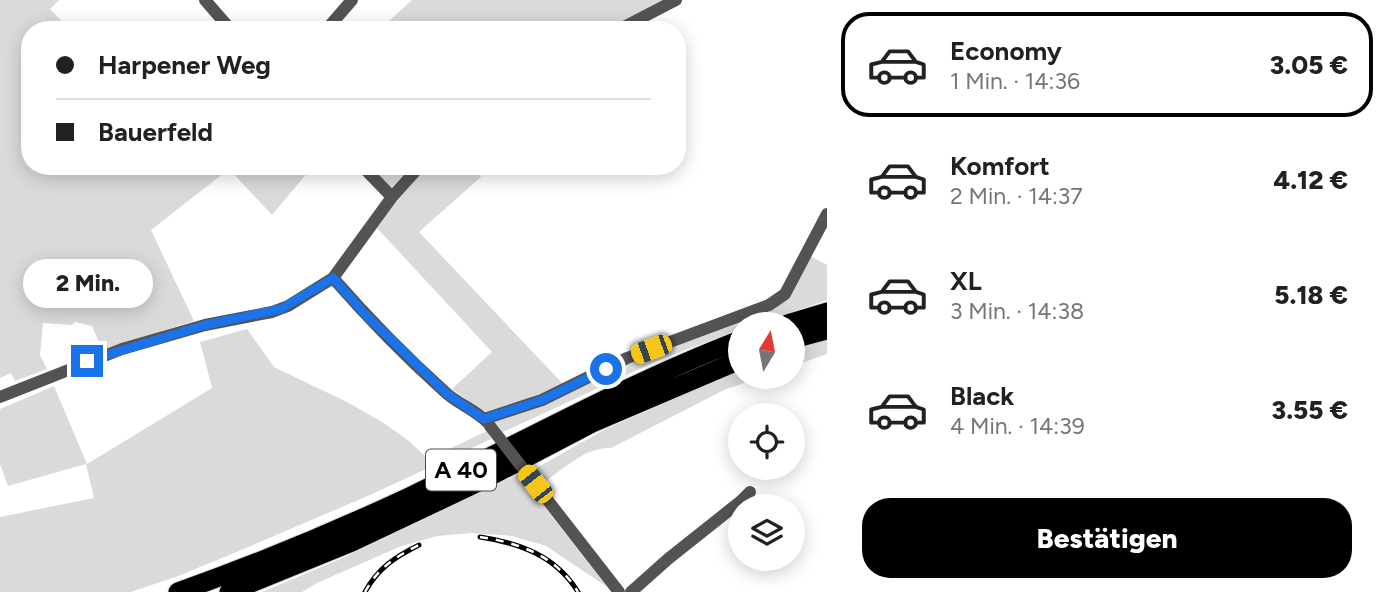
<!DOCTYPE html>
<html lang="de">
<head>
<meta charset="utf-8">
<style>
  body { margin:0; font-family:Figtree,sans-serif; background:#f2f2f2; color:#202124; height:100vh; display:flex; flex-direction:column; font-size:26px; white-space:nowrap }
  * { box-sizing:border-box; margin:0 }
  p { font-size:23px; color:#757577 }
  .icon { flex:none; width:38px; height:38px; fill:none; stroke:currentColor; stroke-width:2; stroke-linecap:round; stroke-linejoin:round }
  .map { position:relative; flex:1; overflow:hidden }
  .details { display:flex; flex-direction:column; background:#fff; width:560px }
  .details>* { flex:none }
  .hud { position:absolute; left:21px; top:21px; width:665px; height:154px; border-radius:28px; box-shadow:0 4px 18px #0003; display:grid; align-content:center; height:154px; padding:0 35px; background:#fff }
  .needle { width:46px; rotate:10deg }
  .fabs { position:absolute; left:728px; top:312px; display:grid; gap:14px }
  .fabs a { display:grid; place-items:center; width:77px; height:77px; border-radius:50%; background:#fff; box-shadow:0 4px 18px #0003; font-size:35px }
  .end { position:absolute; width:32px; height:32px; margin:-16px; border:9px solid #1a73e8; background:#fff; box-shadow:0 0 0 4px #fff }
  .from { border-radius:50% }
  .bubble { position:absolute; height:49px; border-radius:24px; background:#fff; box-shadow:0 4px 18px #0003; font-size:23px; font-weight:800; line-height:49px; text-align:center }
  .car { position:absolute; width:21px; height:42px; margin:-21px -10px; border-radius:9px; box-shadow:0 0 5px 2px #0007; background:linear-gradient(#f5c518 24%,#345 0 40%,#f5c518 0 76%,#345 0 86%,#f5c518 0) }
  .hud b { display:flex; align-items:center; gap:24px; height:66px; font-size:26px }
  .hud b+b { border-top:2px solid #e0e0e0 }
  .hud i { width:18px; height:18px; background:#202124 }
  ul { padding:12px 0 0; list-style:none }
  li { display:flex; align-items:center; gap:21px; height:105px; margin:0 14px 10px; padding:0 21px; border:4px solid transparent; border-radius:28px }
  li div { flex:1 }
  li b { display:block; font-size:26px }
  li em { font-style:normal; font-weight:800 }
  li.active { border-color:#000 }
  li>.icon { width:63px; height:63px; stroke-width:1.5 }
  .button { display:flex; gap:14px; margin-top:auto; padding:14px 35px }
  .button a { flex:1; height:80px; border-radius:28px; background:#000; color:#fff; font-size:28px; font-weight:800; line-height:80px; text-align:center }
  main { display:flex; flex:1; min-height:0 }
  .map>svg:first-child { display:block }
  .green { fill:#dadada }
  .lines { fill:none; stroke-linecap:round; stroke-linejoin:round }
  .highway-casing { stroke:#dbdbdb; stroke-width:21 }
  .minor { stroke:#535353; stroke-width:12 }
  .highway { stroke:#000; stroke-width:19 }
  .rail-casing { stroke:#000; stroke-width:5 }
  .rail { stroke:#fff; stroke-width:2.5; stroke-dasharray:8; stroke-linecap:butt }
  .minor-bridge { stroke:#535353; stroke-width:12 }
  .route { stroke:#1a73e8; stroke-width:9 }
  .labels { text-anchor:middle; stroke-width:5; stroke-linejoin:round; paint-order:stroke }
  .shield { fill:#fff; stroke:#4c4c4c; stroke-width:2 }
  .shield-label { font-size:24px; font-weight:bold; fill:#000 }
</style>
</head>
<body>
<main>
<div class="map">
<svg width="827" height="592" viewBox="0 0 827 592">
  <rect width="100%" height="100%" fill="#fff"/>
  <!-- green -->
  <path class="green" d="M0,0H59L50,9L70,30H30V166H313L272,215L229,169L151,230L194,321L102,350L92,326L75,322L72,325L43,323L40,355L47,369L15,381L11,373L0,378Z
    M412,0H665L608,30H379Z
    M371,166H412L391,188Z
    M428,166H472L481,177L419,232L565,386L535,399L484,412L452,389L492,352L377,228L394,204Z
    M810,256L827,265V300L756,324H740V329L657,361L503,432L494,420L629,361L769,308L790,297Z
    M247,329L274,367L349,403L382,422L409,441L428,459L487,431L491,439L370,495L239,551L178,576L131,592H0V517L94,498L86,464L8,486L0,464V409L54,386L87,464L212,388L200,342Z
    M827,340V354L793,366V350Z
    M740,369V376H764L724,390L611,448C585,447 564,469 543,483L533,470L602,431Z
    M519,474L607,587L546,546L512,536L471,533L437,536L399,547L317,583L302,592H262L345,557Z"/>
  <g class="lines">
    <!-- highway casing -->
    <g class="highway-casing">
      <path id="highway" d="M787,324L827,312
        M793,339L827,330
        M178,592C257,564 334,532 409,497C519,444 626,384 740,340
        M229,592L352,542L483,480L592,423L740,360"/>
    </g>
    <!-- minor -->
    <path class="minor" d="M205,0L231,30
      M326,30L352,0
      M618,30L676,0
      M362,166L392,197
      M333,278C368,318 405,356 444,391C457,404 475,409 488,423
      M0,397L122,349L205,325L272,312L288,306L333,278L392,197L420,166
      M484,419L542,400L627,358L769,305L785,294L827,214
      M535,484L619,592
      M631,592L668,559L741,501L750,492"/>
    <!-- highway -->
    <use href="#highway" class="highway"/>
    <!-- rail casing -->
    <g class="rail-casing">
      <path id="rail" d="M480,537C520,543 556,556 578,592
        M365,592C378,568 395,557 419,545"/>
    </g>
    <!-- rail -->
    <use href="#rail" class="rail"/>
    <!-- minor-bridge -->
    <path class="minor-bridge" d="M490,426L535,484"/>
  </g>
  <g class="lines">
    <!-- route -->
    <path class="route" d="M87,361L205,325L281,309L333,278L364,313L447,394L484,419L542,400L606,369"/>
  </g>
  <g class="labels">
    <!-- shield labels -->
    <rect class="shield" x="426" y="449.5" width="70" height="41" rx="5"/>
    <g class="shield-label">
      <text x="461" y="478">A 40</text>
    </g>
  </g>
</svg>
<div class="fabs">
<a><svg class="needle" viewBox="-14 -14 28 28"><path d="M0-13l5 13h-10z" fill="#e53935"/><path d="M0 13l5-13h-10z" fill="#757577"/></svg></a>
<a><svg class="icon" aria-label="locate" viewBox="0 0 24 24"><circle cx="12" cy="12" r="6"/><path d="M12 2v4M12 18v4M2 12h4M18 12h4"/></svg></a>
<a><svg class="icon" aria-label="layers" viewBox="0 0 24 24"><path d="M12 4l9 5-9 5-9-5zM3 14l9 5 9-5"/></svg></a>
</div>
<i class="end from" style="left:606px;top:369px"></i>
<i class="end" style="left:87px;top:361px"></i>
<div class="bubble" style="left:23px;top:259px;width:130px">2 Min.</div>
<i class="car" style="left:651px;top:349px;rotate:250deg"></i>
<i class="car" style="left:535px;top:484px;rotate:322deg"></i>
<div class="hud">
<b><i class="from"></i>Harpener Weg</b>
<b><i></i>Bauerfeld</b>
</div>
</div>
<section class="details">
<ul>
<li class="active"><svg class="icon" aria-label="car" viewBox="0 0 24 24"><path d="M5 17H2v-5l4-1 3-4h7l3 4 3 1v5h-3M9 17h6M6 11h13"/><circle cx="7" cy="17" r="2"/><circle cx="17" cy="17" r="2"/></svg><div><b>Economy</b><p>1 Min. · 14:36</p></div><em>3.05 €</em></li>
<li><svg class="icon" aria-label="car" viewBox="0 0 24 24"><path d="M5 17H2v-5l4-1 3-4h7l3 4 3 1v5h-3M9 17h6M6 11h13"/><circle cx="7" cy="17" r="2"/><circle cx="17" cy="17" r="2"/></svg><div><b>Komfort</b><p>2 Min. · 14:37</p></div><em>4.12 €</em></li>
<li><svg class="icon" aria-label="car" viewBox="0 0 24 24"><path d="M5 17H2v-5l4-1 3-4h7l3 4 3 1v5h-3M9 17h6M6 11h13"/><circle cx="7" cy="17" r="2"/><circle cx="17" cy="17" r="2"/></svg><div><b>XL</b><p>3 Min. · 14:38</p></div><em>5.18 €</em></li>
<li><svg class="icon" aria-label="car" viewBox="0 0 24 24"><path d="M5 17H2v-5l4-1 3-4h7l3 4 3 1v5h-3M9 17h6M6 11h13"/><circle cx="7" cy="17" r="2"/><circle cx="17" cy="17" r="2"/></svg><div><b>Black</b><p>4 Min. · 14:39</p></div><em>3.55 €</em></li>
</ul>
<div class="button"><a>Bestätigen</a></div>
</section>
</main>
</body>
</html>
